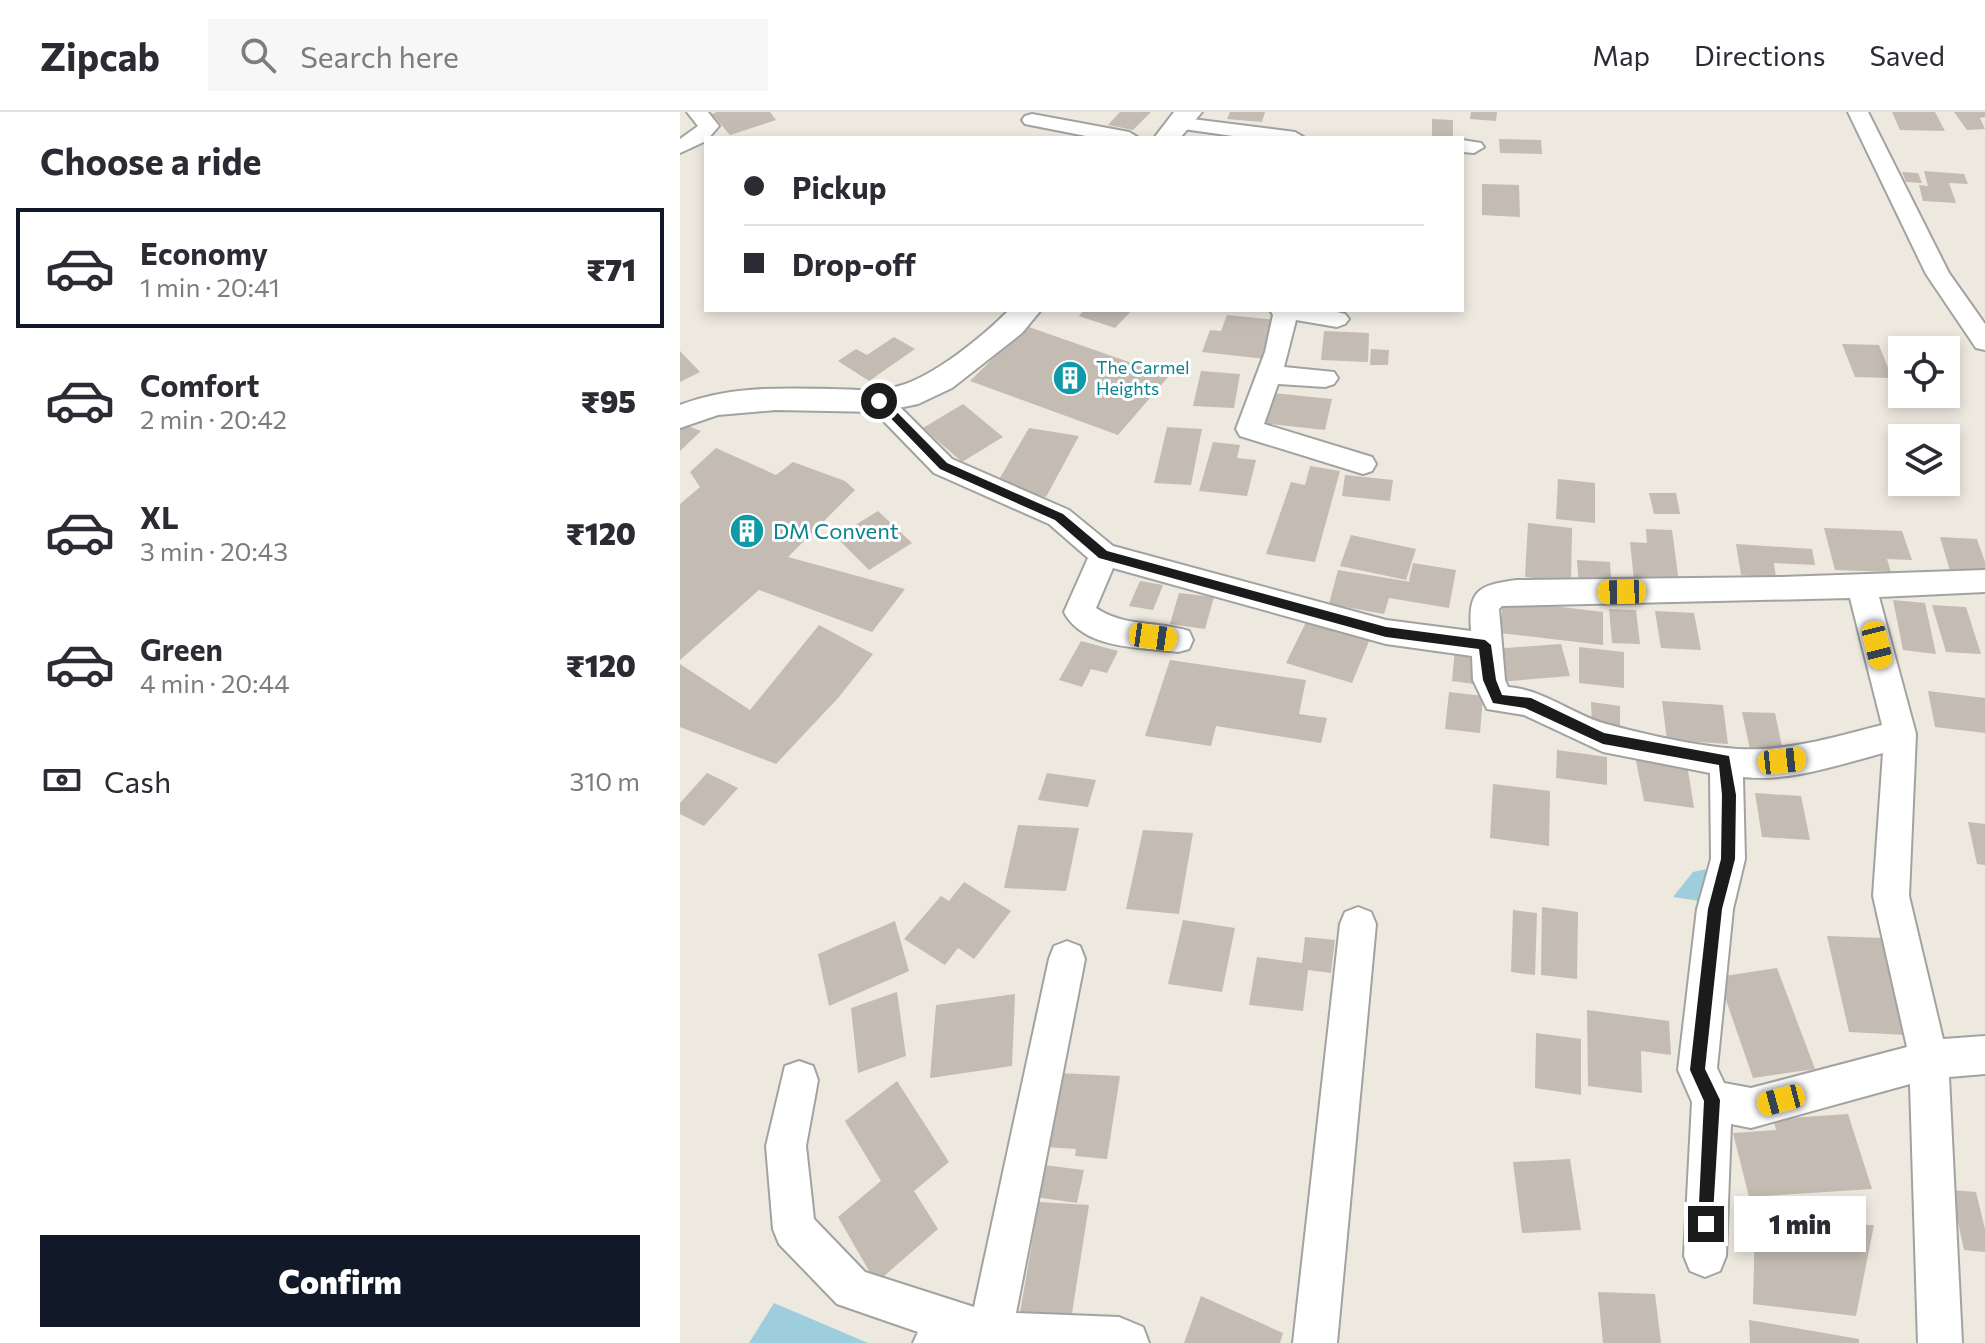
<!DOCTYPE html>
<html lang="en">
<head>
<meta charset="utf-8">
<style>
  body { margin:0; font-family:Commissioner,sans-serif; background:#f7f7f7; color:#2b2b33; height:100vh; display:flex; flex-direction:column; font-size:30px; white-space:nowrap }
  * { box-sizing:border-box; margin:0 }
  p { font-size:26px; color:#7c7c81 }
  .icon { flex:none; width:44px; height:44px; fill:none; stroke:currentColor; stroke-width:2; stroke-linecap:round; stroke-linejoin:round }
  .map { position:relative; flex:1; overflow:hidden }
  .side { display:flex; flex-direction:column; background:#fff; width:680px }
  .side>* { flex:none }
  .banner { position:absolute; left:24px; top:24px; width:760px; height:176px; border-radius:0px; box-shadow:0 4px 12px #0003; display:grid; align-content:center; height:176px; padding:0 40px; background:#fff }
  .controls { position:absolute; left:1208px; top:224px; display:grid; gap:16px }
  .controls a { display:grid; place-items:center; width:72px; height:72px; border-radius:0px; background:#fff; box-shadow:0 4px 12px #0003; font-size:40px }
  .end { position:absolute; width:36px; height:36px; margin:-18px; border:10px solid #1b1b1b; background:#fff; box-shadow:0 0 0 4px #fff }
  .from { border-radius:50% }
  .bubble { position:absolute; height:56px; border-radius:0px; background:#fff; box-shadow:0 4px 12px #0003; font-size:26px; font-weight:800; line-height:56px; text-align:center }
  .car { position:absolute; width:24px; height:48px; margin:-24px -12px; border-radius:10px; box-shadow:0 0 6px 2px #0007; background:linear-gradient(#f5c518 24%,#345 0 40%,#f5c518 0 76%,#345 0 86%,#f5c518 0) }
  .banner b { display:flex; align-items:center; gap:28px; height:76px; font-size:30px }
  .banner b+b { border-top:2px solid #e1e1e2 }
  .banner i { width:20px; height:20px; background:#2b2b33 }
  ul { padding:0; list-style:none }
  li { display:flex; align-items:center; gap:24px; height:120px; margin:0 16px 12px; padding:0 24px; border:4px solid transparent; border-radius:0px }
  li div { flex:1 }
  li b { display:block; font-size:30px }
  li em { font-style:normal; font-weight:800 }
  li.current { border-color:#111827 }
  li>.icon { width:72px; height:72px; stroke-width:1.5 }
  h2 { padding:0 40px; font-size:36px; line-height:96px }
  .pay { display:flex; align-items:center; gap:20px; height:88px; padding:0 40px; font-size:30px }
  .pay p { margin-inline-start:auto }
  .primary-button { display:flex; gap:16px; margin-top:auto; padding:16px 40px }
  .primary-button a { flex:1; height:92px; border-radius:0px; background:#111827; color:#fff; font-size:32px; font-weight:800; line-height:92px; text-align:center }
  header { display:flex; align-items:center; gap:48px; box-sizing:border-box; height:112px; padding:0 40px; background:#fff; border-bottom:2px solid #e1e1e2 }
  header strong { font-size:38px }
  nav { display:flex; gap:44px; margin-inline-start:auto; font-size:28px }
  .search { width:560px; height:72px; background:#f7f7f7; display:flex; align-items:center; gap:20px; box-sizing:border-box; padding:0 28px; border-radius:0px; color:#7c7c81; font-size:30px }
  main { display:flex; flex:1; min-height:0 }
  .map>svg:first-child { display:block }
  .water { fill:#9ecddd }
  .building { fill:#c4bbb3 }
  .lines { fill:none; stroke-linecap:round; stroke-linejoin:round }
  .minor-casing { stroke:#a2a2a2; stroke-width:4 }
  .tertiary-casing { stroke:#a2a2a2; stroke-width:4 }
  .minor { fill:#fff; fill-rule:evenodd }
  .tertiary { fill:#fff; fill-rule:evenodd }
  .route { fill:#1b1b1b }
  .labels { text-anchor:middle; stroke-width:6; stroke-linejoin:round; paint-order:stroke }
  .far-culture-label { font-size:18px; fill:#0d838f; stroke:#fff; text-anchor:start }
  .culture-label { font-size:22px; fill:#0d838f; stroke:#fff; text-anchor:start }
</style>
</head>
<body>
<header>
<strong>Zipcab</strong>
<div class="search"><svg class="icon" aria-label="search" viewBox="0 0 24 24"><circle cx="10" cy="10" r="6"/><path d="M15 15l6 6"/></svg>Search here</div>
<nav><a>Map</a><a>Directions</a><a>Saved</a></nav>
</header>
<main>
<section class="side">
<h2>Choose a ride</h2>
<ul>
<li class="current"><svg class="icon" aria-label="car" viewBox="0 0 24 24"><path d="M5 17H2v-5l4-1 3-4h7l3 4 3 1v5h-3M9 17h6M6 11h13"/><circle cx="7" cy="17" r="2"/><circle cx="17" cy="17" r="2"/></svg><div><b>Economy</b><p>1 min · 20:41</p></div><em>₹71</em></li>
<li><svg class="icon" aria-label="car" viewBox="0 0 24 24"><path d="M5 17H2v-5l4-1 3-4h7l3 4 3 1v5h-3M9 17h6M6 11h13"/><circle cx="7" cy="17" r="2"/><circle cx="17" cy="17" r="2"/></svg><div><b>Comfort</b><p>2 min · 20:42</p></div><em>₹95</em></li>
<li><svg class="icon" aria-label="car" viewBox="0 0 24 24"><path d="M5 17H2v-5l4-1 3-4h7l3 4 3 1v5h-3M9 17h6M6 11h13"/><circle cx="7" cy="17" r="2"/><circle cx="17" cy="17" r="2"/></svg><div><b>XL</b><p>3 min · 20:43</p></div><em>₹120</em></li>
<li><svg class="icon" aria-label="car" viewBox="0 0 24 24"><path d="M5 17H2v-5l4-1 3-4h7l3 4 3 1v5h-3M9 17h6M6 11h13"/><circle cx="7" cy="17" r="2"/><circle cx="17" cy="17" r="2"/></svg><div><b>Green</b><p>4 min · 20:44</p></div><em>₹120</em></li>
</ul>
<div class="pay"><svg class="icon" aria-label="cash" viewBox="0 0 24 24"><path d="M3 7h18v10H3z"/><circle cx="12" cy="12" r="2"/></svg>Cash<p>310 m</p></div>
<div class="primary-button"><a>Confirm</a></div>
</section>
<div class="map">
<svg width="1305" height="1231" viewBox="0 0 1305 1231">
  <rect width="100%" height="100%" fill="#ede9df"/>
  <!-- water -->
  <path class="water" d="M1041,754L1033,791L993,785L1013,760Z
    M94,1191L188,1231H69Z"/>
  <!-- building -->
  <path class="building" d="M37,0H90L96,8L50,23L32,2Z
    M440,0H471L453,18L428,13Z
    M550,0H585L582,10L547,7Z
    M791,0H817L816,9L790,7Z
    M1212,0H1255L1265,19L1220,18Z
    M1274,0H1305V5L1300,6L1305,17L1287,18Z
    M752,7L773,8V26H752Z
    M819,27L861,28L862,42L820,41Z
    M1244,59L1284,62L1288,72L1269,71L1276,91L1243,89L1239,73L1248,74Z
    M1222,60L1238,61L1242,71L1226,70Z
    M802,72L839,73L840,105L802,103Z
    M404,198H452L435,216L399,204Z
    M547,203L597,208L586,247L522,240L530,218L541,219Z
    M346,214L489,264L438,323L290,269Z
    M644,219L689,221L688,250L641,248Z
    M214,225L235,237L189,269L158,249L176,237L187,243Z
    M1162,232L1199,233L1212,266L1175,265Z
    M691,237L709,238L708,253H690Z
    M0,239L20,260L0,270Z
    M521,259L560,262L554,296L513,294Z
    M593,281L652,287L645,318L580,311Z
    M283,292L323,325L282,350L243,316Z
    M0,311L21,319L0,339Z
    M487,315L522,317L511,373L474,371Z
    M349,316L399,324L366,385L314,376Z
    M533,330L560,333L557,346L576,348L567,384L519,379Z
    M36,336L96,363L113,350L165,369L175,378L108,445L225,477L192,520L79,478L0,548V392L20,375L10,360Z
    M630,354L660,359L635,450L586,442L611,370L625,373Z
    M665,363L713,368L710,389L662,384Z
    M878,367L915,371V411L876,407Z
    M969,381H996L1000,402H974Z
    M198,399L232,431L189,458L156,425Z
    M848,411L892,416L891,470L845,465Z
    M1144,416L1222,419L1232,448L1207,447L1211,460L1155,458Z
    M966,417L992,418L999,471L954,468L950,430L967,431Z
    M671,423L736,437L726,468L660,454Z
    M1260,425L1297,427L1305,450V461L1270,459Z
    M1056,432L1132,437L1135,453L1094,451L1096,466L1061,463Z
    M897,448L930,450L932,479L899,477Z
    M733,451L776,458L769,496L709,486L704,502L649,492L658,458L731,470L729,469Z
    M460,469L483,473L473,498L449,494Z
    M499,481L534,485L525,517L490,512Z
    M823,488L923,500V533L820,521Z
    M1213,488L1245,491L1256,542L1223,538Z
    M1252,493L1286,495L1301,542L1266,540Z
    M929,497L956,498L960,532L932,531Z
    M975,499L1014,501L1021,538L981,536Z
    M627,508L690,527L672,571L606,551Z
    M139,513L193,542L159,585L96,652L0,615V552L70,598Z
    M401,529L438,539L427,561L411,557L402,575L379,568Z
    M881,532L890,564L818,570L812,537Z
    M899,535L944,540V576L899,571Z
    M775,537L798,539L794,572L772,569Z
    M490,548L626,568L619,602L647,606L641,631L536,614L531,634L465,624Z
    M1248,579L1305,586V621L1255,615Z
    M769,580L803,584L800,621L765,617Z
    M982,589L1043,593L1048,632L987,628Z
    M911,590L940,594V616L912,613Z
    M1062,600L1095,601L1104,644L1071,642Z
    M877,638L927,645V673L876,666Z
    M955,644L1006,646L1014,696L964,689Z
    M27,661L58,676L24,714L0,702V691Z
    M367,661L416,668L408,695L358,688Z
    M813,672L870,679L869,734L810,726Z
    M1075,681L1121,684L1130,728L1082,725Z
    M1288,710L1305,712V753L1297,752Z
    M338,713L399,716L386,779L324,776Z
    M463,718L513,721L499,802L446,797Z
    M284,770L331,799L294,847L278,836L265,853L224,827L261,784L269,789Z
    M862,795L898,800L897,867L861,863Z
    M833,798L857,801L855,863L831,860Z
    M503,808L555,816L542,880L488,872Z
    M215,809L229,859L149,894L138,842Z
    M1147,824L1203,826L1227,923L1169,920Z
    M625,825L655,828L651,861L628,858L623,899L569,893L577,845L622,851Z
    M1097,856L1135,957L1073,966L1038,865Z
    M217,880L226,944L178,961L171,896Z
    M335,882L332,954L250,966L256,893Z
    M907,898L989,909L991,943L961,939L962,981L908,974Z
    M856,921L901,927V983L855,976Z
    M379,961L440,964L427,1047L395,1044L396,1037L365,1035Z
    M217,969L269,1050L234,1079L258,1117L196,1171L158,1105L201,1069L165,1009Z
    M1168,1002L1192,1077L1069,1085L1053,1021L1096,1018L1093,1007Z
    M890,1047L901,1118L842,1121L833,1050Z
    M363,1053L404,1058L397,1091L355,1085Z
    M1271,1078L1296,1080L1305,1117V1140L1284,1138Z
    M359,1090L409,1093L390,1214L338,1212Z
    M1075,1110L1194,1113L1176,1204L1073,1192Z
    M918,1180L975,1182L981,1231H923Z
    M521,1184L603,1221L600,1231H504Z
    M1069,1208L1179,1227V1231H1070Z"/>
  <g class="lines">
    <!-- minor casing -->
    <g class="minor-casing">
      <path id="minor" d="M7,0H28L39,14L26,29L0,41V27L18,14Z
        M1168,0H1188L1269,161L1305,212V238L1296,236L1246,162Z
        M352,2L449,20L459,26H416L345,12L342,8L345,4Z
        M496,5L615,20L625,26H567L489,15L486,11Z
        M782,28L801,31L804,35L794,41L782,40Z
        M590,198H649L665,202L669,207L665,212L657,215L616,208L604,255L654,260L658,266L654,272L645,275L598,272L584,312L692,345L696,352L692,359L683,362L560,324L556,317L585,240L593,203Z
        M199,280L208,283L272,347L389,398L433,434L706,508L791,519C788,478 798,473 837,468L1101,465L1305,458V480L1199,485L1236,622L1229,784L1263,927L1305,924V962L1269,965L1282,1231H1238L1230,972L1071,1016L1051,1012L1046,1144L1040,1159L1025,1165L1010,1159L1004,1144L1012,990L998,958L1017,797L1031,747L1030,661L923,640L844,603L807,597L793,568L792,544L706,532L433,456L416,496C443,515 478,509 509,519L513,528L509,537L498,540C461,535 404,538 384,500L408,446L369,412L254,361L190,295L186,289L190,283ZM1170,486L1202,613C1162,623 1123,635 1082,637C1041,640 971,624 930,613C894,604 866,578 828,575L825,568L819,497L822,494ZM1203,641L1193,784L1227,935L1071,976L1044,971L1037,956L1053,797L1065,747L1063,665C1110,670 1158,653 1203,641Z
        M678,795L691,800L696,812L657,1231H613L660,812L665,800Z
        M387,829L400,834L405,847L336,1201L439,1205L463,1215L469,1231H233L238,1220L157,1192L99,1132L93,1117L86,1034L105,954L119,949L133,954L138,968L126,1034L134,1107L185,1160L294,1195L369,847L374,834Z"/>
    </g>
    <!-- tertiary casing -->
    <g class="tertiary-casing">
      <path id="tertiary" d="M494,0H522L500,26H474Z
        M329,198H361L342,221L272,276L238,292L199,300L96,298L38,303L0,316V293C49,274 100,276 151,277C173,277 197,281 219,274C253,265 304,224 329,198Z"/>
    </g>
    <!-- minor -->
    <use href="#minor" class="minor"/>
    <!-- tertiary -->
    <use href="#tertiary" class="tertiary"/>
  </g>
  <!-- route -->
  <path class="route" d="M196,286H203L267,351L383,402L427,439L706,515L805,528L811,533L816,568L822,583L851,586L924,621L1049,644L1056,683L1055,747L1042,797L1025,957L1040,988L1032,1118L1026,1121L1020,1118L1018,1112L1024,989L1010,958L1028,797L1041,747L1042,683L1039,653L923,632L845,596L813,591L803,568L799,537L706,525L419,446L375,408L260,357L196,291Z"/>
  <!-- icons -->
  <defs>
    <g id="building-disc" transform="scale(1.8)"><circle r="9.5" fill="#0f9aa8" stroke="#fff"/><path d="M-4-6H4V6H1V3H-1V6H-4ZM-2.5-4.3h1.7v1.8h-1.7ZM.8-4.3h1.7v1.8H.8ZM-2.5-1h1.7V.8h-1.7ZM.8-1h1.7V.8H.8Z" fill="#fff"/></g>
  </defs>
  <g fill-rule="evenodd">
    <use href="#building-disc" x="390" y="266"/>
    <use href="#building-disc" x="67" y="419"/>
  </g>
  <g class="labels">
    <!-- far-culture labels -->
    <g class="far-culture-label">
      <text x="416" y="262">The Carmel<tspan x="416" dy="21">Heights</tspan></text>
    </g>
    <!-- culture labels -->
    <g class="culture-label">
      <text x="93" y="427">DM Convent</text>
    </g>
  </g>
</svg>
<div class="controls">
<a><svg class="icon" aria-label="locate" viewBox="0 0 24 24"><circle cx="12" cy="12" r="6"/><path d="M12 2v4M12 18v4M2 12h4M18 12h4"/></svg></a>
<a><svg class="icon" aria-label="layers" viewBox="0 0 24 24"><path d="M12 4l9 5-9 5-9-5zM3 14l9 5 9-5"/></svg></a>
</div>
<i class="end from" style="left:199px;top:289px"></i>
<i class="end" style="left:1026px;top:1112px"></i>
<div class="bubble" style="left:1054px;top:1084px;width:132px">1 min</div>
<i class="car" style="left:942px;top:480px;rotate:269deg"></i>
<i class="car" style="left:473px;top:525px;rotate:98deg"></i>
<i class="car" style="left:1197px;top:533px;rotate:166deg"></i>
<i class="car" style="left:1102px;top:649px;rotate:84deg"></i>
<i class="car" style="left:1101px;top:988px;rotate:255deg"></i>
<div class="banner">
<b><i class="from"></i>Pickup</b>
<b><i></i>Drop-off</b>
</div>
</div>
</main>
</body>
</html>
